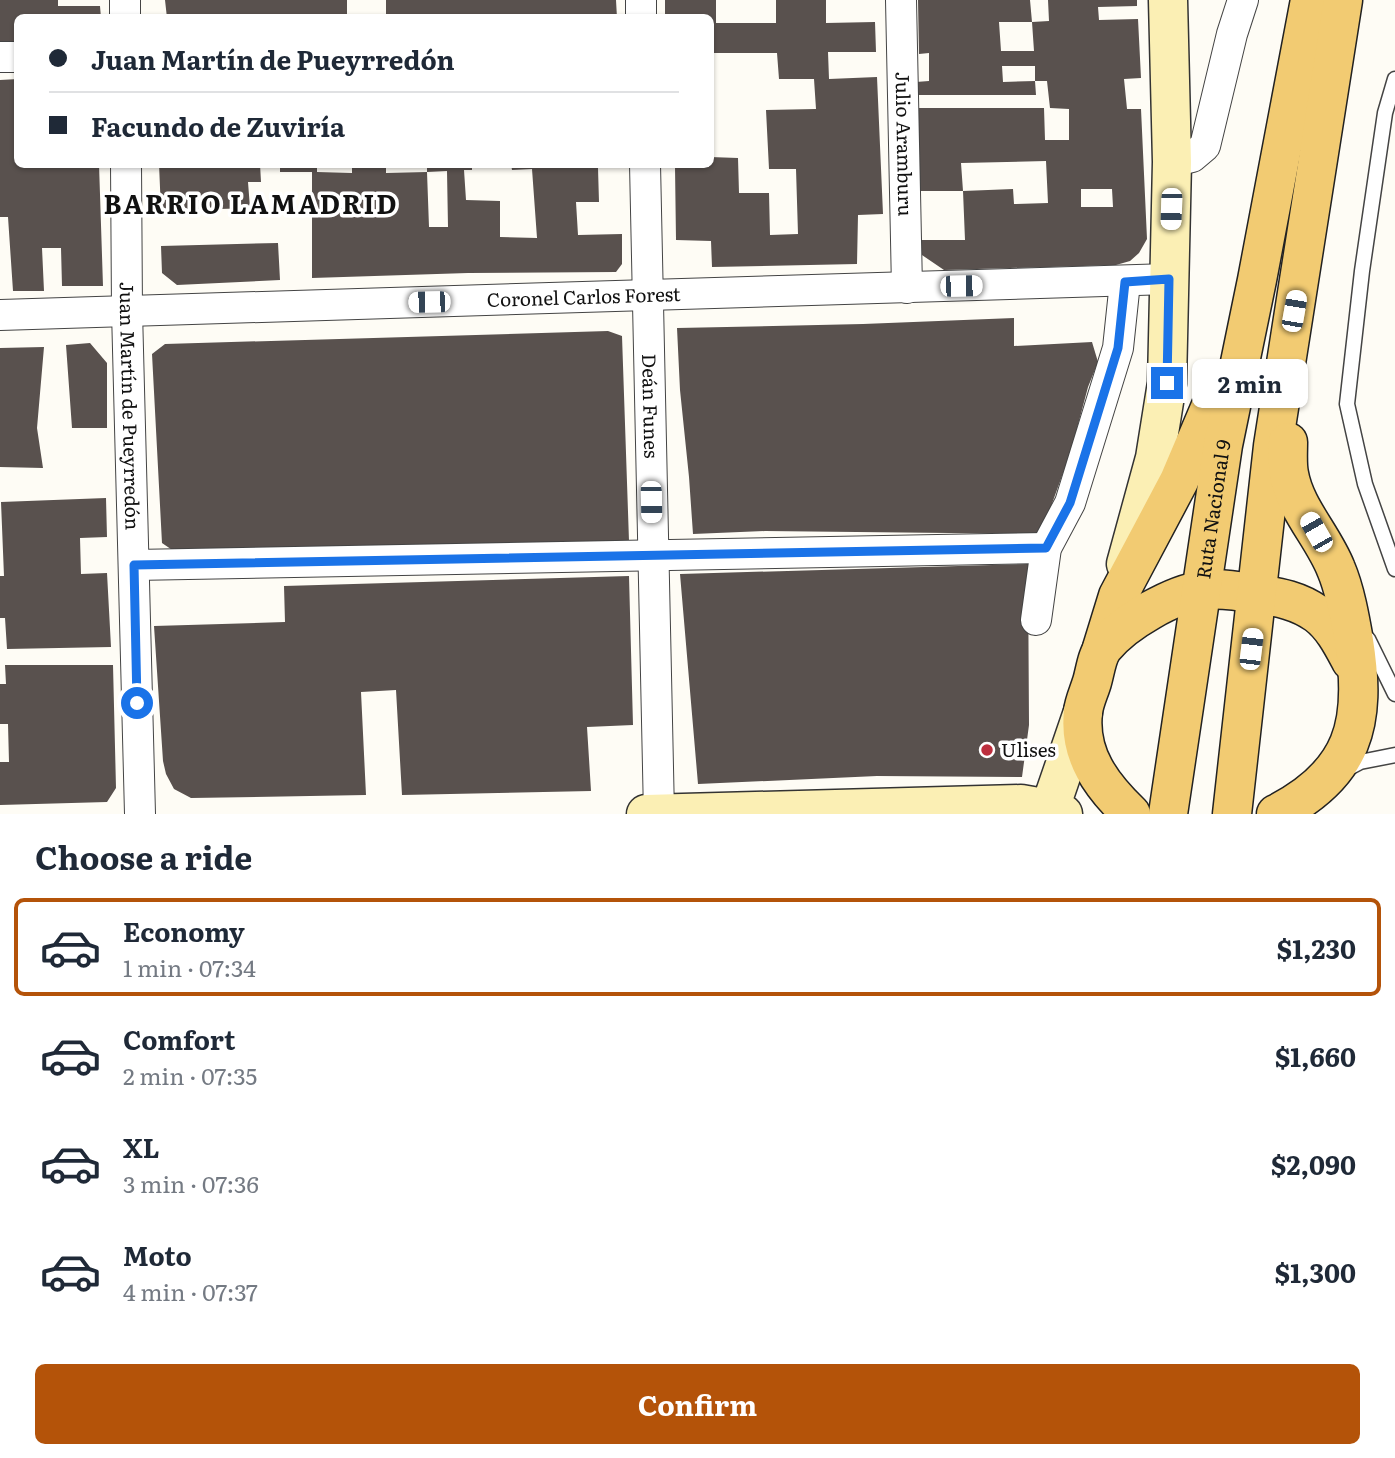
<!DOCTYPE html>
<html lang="en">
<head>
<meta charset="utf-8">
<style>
  body { margin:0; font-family:Literata,serif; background:#f6f6f7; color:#1f2937; height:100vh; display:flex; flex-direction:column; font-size:26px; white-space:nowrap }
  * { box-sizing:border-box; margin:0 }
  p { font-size:23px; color:#747a83 }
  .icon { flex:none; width:38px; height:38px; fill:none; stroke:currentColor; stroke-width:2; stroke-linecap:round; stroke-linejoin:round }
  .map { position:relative; height:814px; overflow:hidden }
  .drawer { display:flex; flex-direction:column; background:#fff; flex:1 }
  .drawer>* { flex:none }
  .top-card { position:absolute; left:14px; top:14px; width:700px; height:154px; border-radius:10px; box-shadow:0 2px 5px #0004; display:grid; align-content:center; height:154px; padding:0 35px; background:#fff }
  .end { position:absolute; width:32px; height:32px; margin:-16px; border:9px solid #1a73e8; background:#fff; box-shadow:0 0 0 4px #fff }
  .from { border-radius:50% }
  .bubble { position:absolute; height:49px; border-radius:10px; background:#fff; box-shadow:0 2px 5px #0004; font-size:23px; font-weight:700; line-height:49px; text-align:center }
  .car { position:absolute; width:21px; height:42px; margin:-21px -10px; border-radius:9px; box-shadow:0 0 5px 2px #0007; background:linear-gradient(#fff 24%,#345 0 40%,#fff 0 76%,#345 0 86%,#fff 0) }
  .top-card b { display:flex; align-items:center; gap:24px; height:66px; font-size:26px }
  .top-card b+b { border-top:2px solid #e0e1e3 }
  .top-card i { width:18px; height:18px; background:#1f2937 }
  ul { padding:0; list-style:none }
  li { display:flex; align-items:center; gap:21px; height:98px; margin:0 14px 10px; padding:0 21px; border:4px solid transparent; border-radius:10px }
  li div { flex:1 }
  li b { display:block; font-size:26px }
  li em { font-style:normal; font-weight:700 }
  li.current { border-color:#b45309 }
  li>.icon { width:63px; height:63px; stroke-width:1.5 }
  h2 { padding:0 35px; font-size:32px; line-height:84px }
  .primary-button { display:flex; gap:14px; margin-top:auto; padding:14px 35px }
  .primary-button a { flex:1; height:80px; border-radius:10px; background:#b45309; color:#fff; font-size:28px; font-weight:700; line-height:80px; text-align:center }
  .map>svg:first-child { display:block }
  .building { fill:#59514e; fill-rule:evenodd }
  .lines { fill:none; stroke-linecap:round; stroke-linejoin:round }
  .lane-casing { stroke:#444; stroke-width:17 }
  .street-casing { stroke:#444; stroke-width:32 }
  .secondary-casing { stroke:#333; stroke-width:41 }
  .primary-casing { stroke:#222; stroke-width:41 }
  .lane { stroke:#fff; stroke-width:14 }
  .street { stroke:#fff; stroke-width:30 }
  .secondary { stroke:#fbefb4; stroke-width:38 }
  .primary { stroke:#f2cb72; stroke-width:38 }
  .route { stroke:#1a73e8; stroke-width:9 }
  .poi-dot { fill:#bc2e3d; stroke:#fff; stroke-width:2.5 }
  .labels { text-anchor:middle; stroke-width:7; stroke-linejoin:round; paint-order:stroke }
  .street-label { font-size:19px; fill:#111; stroke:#fff }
  .poi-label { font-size:19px; fill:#111; stroke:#fff; text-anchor:start }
  .district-label { font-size:26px; font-weight:bold; letter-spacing:2px; fill:#111; stroke:#fff }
</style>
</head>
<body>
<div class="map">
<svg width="1395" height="814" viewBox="0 0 1395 814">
  <rect width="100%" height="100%" fill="#fefcf5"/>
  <!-- building -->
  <path class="building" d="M0,0H58V6H100L101,18H18V43H0Z
    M165,0H347V18H167Z
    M386,0H616L617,18H386Z
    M665,0H716V23H776V0H826V23L875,22L876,52H828L829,79L877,77L883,214L858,215L857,264L712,267L711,241L676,240L675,167H709L710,157L738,158L739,193H769L770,235L798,234L796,169H769L766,110L816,109L814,79H779L777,53H710V18H665Z
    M918,0H1030L1032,22H999L1001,51H1034L1032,22L1049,21L1048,0H1137V6L1098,7L1099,20L1138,19L1141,78L1124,79L1127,109H1141L1147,239L1139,253L1130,261L1116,265L944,270L919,253L918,240H965L963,191L1013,189L1014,204L1048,203L1046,161L961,163L963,191H917L913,108H1044L1045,140H1069V109L1050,108L1047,81H1035V66H1002L1003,82L1035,81L1036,95H916V82L929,81V53L919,54ZM1081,189H1112L1113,207H1081Z
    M18,79V164H99L103,286H62L61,248H42L44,291H13L8,217H0V80Z
    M159,164H260L261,182H248L250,208L161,211Z
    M280,164H317V172L352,173V164H386V173L427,172L429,227H448L447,171L427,172V164H472V170H464L466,200L500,201V237L537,238L532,169L512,170L511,164H612V167L598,168L599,202H576L578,235L622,234V264L616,272L468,273L312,278V172H280Z
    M278,243L280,280L177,285L162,273L161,246Z
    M1014,318V346L1092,342L1098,362L1088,387L1071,451L1041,534L765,531L693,534L689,477L680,390L677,328L863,324Z
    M608,331L622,336L629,541L181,556L162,543L152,354L165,344Z
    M90,343L107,363V428H72L66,345Z
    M44,347L37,428L43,468L0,467V348Z
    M106,498L107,537L80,538L81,574L107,573L111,647L7,649L5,618H0V576H4L1,502Z
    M1028,564L1029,725L1022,777L877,776L698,784L680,574Z
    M629,576L633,725L587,727L591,791L402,795L396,690L361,692L366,795L191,798L174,789L166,774L163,761L154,626L285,622L284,586Z
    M5,665H113L116,788L107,802L0,805V762H9L8,724H0V684H6Z"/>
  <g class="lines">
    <!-- lane casing -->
    <g class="lane-casing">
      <path id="lane" d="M1395,79L1385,113L1362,271L1347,404L1365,484L1395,569
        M1368,639L1395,694
        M1345,770L1360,762L1395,755"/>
    </g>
    <!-- street casing -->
    <g class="street-casing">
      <g id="street">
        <path d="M125,0V18"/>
        <path d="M641,0V18"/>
        <path id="s1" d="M901,0L907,288"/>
        <path d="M0,57H18"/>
        <path d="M1172,162L1192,157L1205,146L1232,34L1243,0"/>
        <path id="s2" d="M126,164L127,311L140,814"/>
        <path id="s3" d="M645,164L659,814"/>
        <path id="s4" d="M0,315L1169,279"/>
        <path d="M134,565L1046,548"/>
        <path d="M1036,620L1046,548L1070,503L1118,348L1125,282"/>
      </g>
    </g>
    <!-- secondary casing -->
    <g class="secondary-casing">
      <path id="secondary" d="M1126,564L1155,458L1167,383L1172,162L1168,0
        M646,814L1021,804L1049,809L1063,814
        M1048,814L1083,712"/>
    </g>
    <!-- primary casing -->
    <g class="primary-casing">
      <g id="primary">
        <path d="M1102,648L1118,596L1179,481L1216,394"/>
        <path d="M1131,814C1102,786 1078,755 1083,712C1084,702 1089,692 1092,682C1095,672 1097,655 1104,647C1124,622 1173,594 1204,590C1222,588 1240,591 1257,594C1279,597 1299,601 1317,614C1333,626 1342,644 1351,661"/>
        <path id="s5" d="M1168,814L1223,445L1257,280L1310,0"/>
        <path d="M1232,814L1273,446L1343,0"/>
        <path d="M1276,814C1354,774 1367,723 1354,641C1350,618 1345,590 1336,569C1323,536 1295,509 1289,474C1287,464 1288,452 1288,442"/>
      </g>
    </g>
    <!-- lane -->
    <use href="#lane" class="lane"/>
    <!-- street -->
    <use href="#street" class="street"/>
    <!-- secondary -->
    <use href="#secondary" class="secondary"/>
    <!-- primary -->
    <use href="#primary" class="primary"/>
  </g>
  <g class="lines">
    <!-- route -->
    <path class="route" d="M137,703L134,565L1046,548L1070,503L1118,348L1125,282L1169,279L1167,383"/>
  </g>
  <!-- markers -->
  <circle class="poi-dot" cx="987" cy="750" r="7"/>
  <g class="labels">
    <!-- street labels -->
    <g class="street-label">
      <text dy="7" stroke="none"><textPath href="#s1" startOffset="144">Julio Aramburu</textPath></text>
      <text dy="7" stroke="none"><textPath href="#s4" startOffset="584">Coronel Carlos Forest</textPath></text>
      <text dy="7" stroke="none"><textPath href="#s2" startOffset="242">Juan Martín de Pueyrredón</textPath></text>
      <text dy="7" stroke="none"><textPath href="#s3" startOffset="242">Deán Funes</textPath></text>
      <text dy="7" stroke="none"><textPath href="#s5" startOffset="308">Ruta Nacional 9</textPath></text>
    </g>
    <!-- poi labels -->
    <g class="poi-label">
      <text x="1001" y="757">Ulises</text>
    </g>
    <!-- district labels -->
    <g class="district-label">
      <text x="251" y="214">BARRIO LAMADRID</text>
    </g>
  </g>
</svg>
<i class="end from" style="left:137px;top:703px"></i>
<i class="end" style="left:1167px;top:383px"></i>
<div class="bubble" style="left:1192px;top:359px;width:116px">2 min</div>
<i class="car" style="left:1171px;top:209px;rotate:182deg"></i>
<i class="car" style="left:961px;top:286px;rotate:89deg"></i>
<i class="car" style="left:429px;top:302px;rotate:269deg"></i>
<i class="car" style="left:1294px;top:311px;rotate:10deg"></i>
<i class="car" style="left:651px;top:502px;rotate:179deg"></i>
<i class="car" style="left:1316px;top:532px;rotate:330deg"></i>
<i class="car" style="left:1251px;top:649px;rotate:7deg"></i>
<div class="top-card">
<b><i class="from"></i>Juan Martín de Pueyrredón</b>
<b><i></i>Facundo de Zuviría</b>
</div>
</div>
<section class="drawer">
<h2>Choose a ride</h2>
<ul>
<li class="current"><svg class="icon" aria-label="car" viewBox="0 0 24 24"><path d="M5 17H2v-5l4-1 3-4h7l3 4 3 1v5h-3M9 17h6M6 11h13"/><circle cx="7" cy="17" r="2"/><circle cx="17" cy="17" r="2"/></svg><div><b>Economy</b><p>1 min · 07:34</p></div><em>$1,230</em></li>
<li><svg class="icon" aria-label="car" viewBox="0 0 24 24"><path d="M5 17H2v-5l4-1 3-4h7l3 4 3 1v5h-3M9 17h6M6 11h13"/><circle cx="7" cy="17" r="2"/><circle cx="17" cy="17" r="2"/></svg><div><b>Comfort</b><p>2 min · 07:35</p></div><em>$1,660</em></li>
<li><svg class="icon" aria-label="car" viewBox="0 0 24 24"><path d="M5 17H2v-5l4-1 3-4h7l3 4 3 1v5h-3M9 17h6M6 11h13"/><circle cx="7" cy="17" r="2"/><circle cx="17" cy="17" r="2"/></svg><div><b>XL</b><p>3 min · 07:36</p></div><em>$2,090</em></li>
<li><svg class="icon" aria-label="car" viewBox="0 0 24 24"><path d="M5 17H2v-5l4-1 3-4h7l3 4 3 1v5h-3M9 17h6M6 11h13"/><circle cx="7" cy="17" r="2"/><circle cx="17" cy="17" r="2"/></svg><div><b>Moto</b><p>4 min · 07:37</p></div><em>$1,300</em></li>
</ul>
<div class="primary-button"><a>Confirm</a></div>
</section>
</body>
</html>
